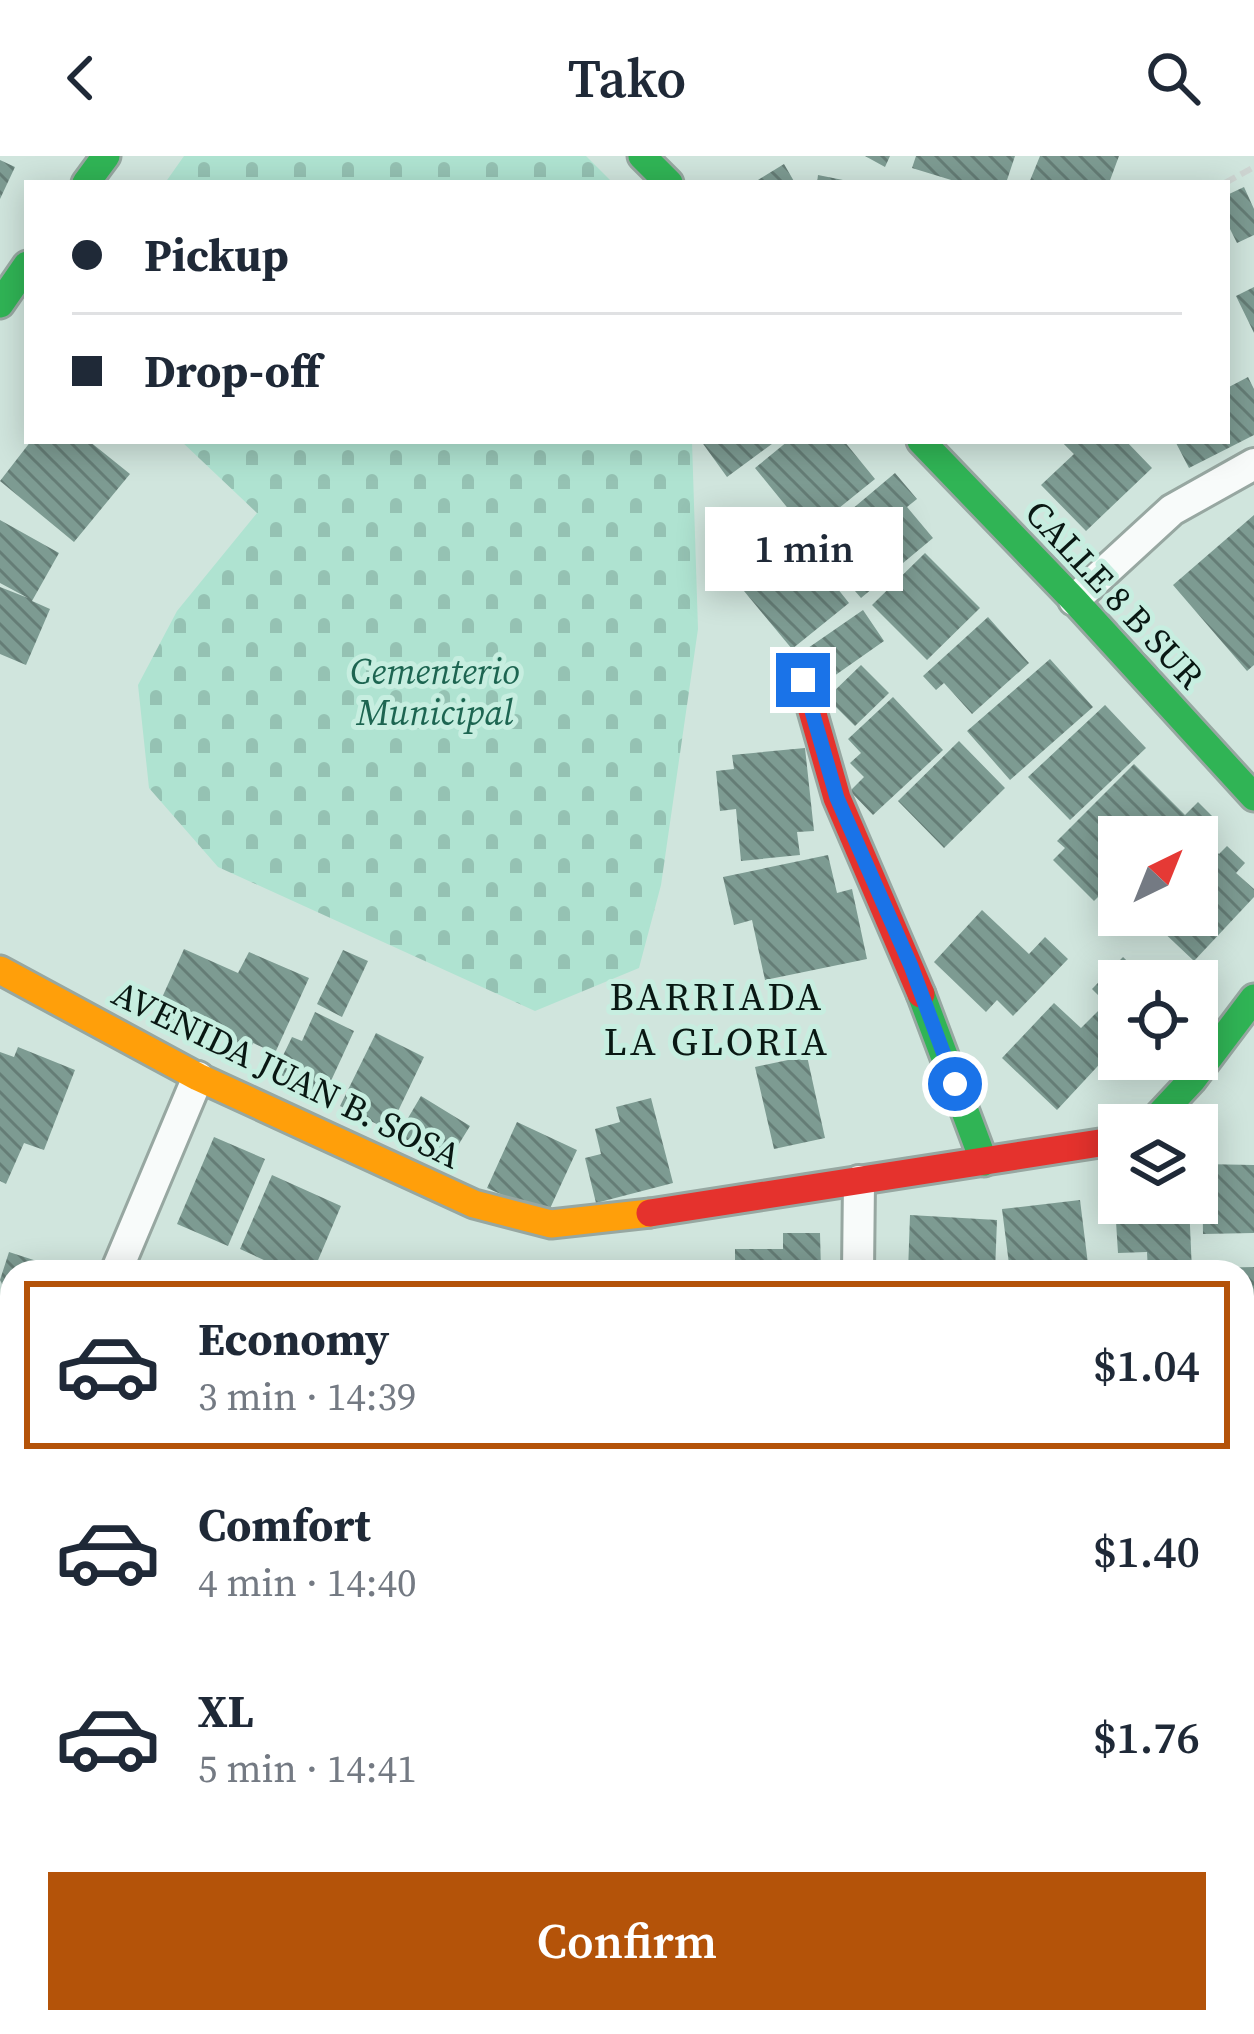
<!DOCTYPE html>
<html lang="en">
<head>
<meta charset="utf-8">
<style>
  body { margin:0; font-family:"Source Serif 4",serif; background:#f2f2f3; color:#1f2937; height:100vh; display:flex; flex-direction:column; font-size:45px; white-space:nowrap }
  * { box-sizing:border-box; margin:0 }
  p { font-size:39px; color:#747a83 }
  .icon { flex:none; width:66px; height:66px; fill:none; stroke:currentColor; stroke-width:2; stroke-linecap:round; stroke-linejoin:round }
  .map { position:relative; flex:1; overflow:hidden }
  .panel { position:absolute; left:0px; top:1104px; width:1254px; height:774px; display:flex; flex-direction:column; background:#fff; border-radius:36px 36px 0 0; box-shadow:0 6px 30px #0003 }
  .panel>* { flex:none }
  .top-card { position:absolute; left:24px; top:24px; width:1206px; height:264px; border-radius:0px; box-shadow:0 6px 30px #0003; display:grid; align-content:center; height:264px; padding:0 48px; background:#fff }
  .needle { width:78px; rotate:43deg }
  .controls { position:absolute; left:1098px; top:660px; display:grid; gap:24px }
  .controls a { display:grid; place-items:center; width:120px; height:120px; border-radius:0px; background:#fff; box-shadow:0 6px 30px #0003; font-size:60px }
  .end { position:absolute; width:54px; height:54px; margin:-27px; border:15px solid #1a73e8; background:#fff; box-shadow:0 0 0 6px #fff }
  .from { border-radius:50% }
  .bubble { position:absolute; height:84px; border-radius:0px; background:#fff; box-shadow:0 6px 30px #0003; font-size:39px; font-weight:600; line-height:84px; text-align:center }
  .top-card b { display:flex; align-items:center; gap:42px; height:114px; font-size:45px }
  .top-card b+b { border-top:3px solid #e0e1e3 }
  .top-card i { width:30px; height:30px; background:#1f2937 }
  ul { padding:21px 0 0; list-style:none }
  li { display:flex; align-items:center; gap:36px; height:168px; margin:0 24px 18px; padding:0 24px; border:6px solid transparent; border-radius:0px }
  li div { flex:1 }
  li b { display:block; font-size:45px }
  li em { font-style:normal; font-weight:600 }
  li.current { border-color:#b45309 }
  li>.icon { width:108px; height:108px; stroke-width:1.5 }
  .primary-button { display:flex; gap:24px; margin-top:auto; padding:24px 48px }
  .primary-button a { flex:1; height:138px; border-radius:0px; background:#b45309; color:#fff; font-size:48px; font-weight:600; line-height:138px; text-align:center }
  header { display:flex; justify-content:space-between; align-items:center; height:156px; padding:0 48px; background:#fff; font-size:54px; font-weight:600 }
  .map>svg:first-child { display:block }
  .cemetery { fill:url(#cemetery-stones) }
  .building { fill:url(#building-back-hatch) }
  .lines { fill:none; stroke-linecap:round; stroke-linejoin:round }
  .street-casing { stroke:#97a7a1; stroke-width:36 }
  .fast-casing { stroke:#97a7a1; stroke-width:33 }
  .slow-casing { stroke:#97a7a1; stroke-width:33 }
  .jam-casing { stroke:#97a7a1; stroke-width:33 }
  .path { stroke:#cdd4d1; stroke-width:6; stroke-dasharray:12 6; stroke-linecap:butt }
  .street { stroke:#f8fbfa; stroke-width:30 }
  .fast { stroke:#30b455; stroke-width:27 }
  .slow { stroke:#ff9f0a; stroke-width:27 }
  .jam { stroke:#e5322d; stroke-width:27 }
  .route { stroke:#1a73e8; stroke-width:15 }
  .labels { text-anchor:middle; stroke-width:10; stroke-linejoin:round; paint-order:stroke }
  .street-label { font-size:36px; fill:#091813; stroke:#c7eee0 }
  .park-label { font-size:36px; font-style:italic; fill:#1d6551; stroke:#c7eee0 }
  .neighbourhood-label { font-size:39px; letter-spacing:3px; fill:#091813; stroke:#c7eee0 }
</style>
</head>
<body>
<header><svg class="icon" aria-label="back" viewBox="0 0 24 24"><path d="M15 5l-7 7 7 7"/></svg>Tako<svg class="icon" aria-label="search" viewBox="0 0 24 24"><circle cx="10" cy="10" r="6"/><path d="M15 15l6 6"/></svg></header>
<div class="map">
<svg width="1254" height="1878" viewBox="0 0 1254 1878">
  <defs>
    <pattern id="cemetery-stones" width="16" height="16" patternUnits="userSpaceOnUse" patternTransform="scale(3)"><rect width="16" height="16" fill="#afe3d1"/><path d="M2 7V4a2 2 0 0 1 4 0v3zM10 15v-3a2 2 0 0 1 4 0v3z" fill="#95c2b3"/></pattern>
    <pattern id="building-back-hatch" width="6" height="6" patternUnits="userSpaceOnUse" patternTransform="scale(3)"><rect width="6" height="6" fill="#7d9b92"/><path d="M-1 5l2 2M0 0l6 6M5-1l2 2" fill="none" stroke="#657d76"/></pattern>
  </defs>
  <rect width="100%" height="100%" fill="#d0e5dd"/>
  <!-- cemetery -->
  <path class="cemetery" d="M184,0H586L613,27H165Z
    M181,285H692L698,473L661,729L639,812L535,855L218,711L149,632L138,529L177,455L257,357Z"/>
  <!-- building -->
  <path class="building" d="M865,0H890L885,11Z
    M916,0H1015L1006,27H961L912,12Z
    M1040,0H1119L1109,27H1029Z
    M0,4L15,11L0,43Z
    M784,8L795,27H753Z
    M818,19L848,25L847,27H817Z
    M1244,31L1254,53V79L1237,87L1227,67V39Z
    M1254,131V177L1236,140Z
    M1248,221L1254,233V279L1189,312L1175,285H1227V232Z
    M31,285H89L130,318L74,386L0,325Z
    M701,285H776L727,321Z
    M788,285H844L875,323L808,377L755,312Z
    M1061,285H1126L1152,312L1086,375L1041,329L1074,298Z
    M895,317L917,343L907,351L933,382L861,442L813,386Z
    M1254,359V509L1247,515L1173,429Z
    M0,364L59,397L32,445L50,453L26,509L0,498V431L28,442L0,427Z
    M802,388L849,447L792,493L744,435Z
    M925,397L980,452L927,504L872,449Z
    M863,454L884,485L817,532L795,501Z
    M988,461L1029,507L972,558L944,527L936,534L923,520Z
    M1050,503L1093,551L1010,624L967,575Z
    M861,509L889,537L855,570L827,542Z
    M893,541L943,594L873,659L850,635L864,621L850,607L861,597L848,583Z
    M1105,549L1146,592L1070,664L1028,621Z
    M959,585L1005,632L944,692L898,645Z
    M805,592L814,675L797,676L800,699L741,705L736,653L720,655L716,615L734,613L732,599Z
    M1134,608L1185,659L1198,646L1218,666L1197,686V681L1184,675L1179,681H1119V720L1094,745L1053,704L1065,692L1057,685Z
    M1206,686L1219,698L1227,690L1245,707L1236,717L1254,733V741L1194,805L1158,771L1169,759H1197V695Z
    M828,699L837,737L852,733L867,803L765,824L752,764L734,769L723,721Z
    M982,754L1029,798L1045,781L1068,803L1013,860L997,844L986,856L934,806Z
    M184,793L238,817L249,796L309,822L275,897L253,887L247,900L226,890L231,879L213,871L208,882L155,857Z
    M343,794L368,805L342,861L317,848Z
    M1123,801L1147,825H1119V903H1133L1123,913L1109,898L1057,954L1002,902L1054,847L1081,872L1106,847L1092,833Z
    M315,856L354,875L324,940L275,916L292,881L302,885Z
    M376,877L424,901L389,974L340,950Z
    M18,891L75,914L44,994L24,987L6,1028L0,1025V896L14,901Z
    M807,900L825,982L774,993L755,911Z
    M421,940L470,970L446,1009L398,979Z
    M651,942L673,1027L596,1047L585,1002L601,998L595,973L620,966L616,951Z
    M517,966L577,994L547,1059L487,1032Z
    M214,981L265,1003L228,1090L177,1068Z
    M1202,1008L1254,1009V1077L1203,1078Z
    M272,1019L341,1050L313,1116H290L240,1093Z
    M1080,1044L1089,1116H1010L1002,1053Z
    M1174,1047H1189L1192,1116H1148L1147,1096L1118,1097L1115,1050Z
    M910,1059L997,1064L995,1116H908Z
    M783,1077H820L821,1116H735V1093H783Z
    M9,1096L46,1108L43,1116H12V1189L0,1185L4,1132L0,1124Z
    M1254,1111V1171H1242V1116H1209V1112Z
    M1254,1207V1260H1242V1208Z
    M1242,1302H1254V1356H1242Z
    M12,1310V1358L0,1347V1323Z
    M0,1717L12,1726V1831L0,1822Z
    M104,1866H114L134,1876L140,1866H153L176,1878H98Z
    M180,1866H258L251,1878H180L175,1875Z
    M360,1866H434L433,1878H358Z
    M718,1866H816V1878H718Z
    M1067,1866H1132L1133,1878H1068Z"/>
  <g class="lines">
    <!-- street casing -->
    <g class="street-casing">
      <path id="street" d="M1074,444L1172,354L1254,308
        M116,1116L198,921
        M858,1116L859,1025
        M0,1253L12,1247
        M856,1866V1878
        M61,1878L65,1866
        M478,1878L480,1866"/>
    </g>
    <!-- fast casing -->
    <g class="fast-casing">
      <path id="fast" d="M642,0L669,27
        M86,27L106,0
        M0,148L27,109
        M921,285L1074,444L1254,641
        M921,838L984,1006
        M1150,969L1192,924L1254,842"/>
    </g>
    <!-- slow casing -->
    <g class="slow-casing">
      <path id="slow" d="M0,814L198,921L474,1048L551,1068L650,1057"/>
    </g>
    <!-- jam casing -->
    <g class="jam-casing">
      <path id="jam" d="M803,523L837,642L921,838
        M650,1057L1119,984"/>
    </g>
    <!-- path -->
    <path class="path" d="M1225,27L1254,11"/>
    <!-- street -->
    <use href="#street" class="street"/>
    <!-- fast -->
    <use href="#fast" class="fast"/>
    <!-- slow -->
    <use href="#slow" class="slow"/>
    <!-- jam -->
    <use href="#jam" class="jam"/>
  </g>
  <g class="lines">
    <!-- route -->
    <path class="route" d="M803,524L837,642L911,810L955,928"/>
  </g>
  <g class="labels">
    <!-- street labels -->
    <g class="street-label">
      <text transform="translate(1115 438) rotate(47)" y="13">CALLE 8 B SUR</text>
      <text transform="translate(287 918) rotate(26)" y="13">AVENIDA JUAN B. SOSA</text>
    </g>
    <!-- park labels -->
    <g class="park-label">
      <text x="435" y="528">Cementerio<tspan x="435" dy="41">Municipal</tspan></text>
    </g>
    <!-- neighbourhood labels -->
    <g class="neighbourhood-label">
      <text x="717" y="854">BARRIADA<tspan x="717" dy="45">LA GLORIA</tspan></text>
    </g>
  </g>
</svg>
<div class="controls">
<a><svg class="needle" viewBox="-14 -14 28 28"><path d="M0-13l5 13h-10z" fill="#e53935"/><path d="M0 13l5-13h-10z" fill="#747a83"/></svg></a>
<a><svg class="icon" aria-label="locate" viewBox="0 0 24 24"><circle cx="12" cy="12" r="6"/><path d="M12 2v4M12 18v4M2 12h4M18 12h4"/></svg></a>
<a><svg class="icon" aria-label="layers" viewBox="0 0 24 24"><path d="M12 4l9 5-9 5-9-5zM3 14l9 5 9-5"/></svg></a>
</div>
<i class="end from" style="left:955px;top:928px"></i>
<i class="end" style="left:803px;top:524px"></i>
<div class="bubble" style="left:705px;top:351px;width:198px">1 min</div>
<div class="top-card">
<b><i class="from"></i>Pickup</b>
<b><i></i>Drop-off</b>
</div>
<section class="panel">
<ul>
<li class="current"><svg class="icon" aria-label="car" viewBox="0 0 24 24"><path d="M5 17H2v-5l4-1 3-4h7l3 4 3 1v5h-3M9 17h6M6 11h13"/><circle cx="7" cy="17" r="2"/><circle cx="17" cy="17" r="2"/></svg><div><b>Economy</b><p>3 min · 14:39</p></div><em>$1.04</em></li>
<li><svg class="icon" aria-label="car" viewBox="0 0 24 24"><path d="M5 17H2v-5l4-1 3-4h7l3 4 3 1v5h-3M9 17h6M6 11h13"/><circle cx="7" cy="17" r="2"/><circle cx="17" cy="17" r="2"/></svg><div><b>Comfort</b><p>4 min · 14:40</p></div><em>$1.40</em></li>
<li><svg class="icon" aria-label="car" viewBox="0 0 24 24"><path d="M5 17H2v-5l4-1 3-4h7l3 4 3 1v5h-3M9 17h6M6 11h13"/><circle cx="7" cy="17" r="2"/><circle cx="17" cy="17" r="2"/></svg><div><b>XL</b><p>5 min · 14:41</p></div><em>$1.76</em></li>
</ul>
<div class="primary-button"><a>Confirm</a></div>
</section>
</div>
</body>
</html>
